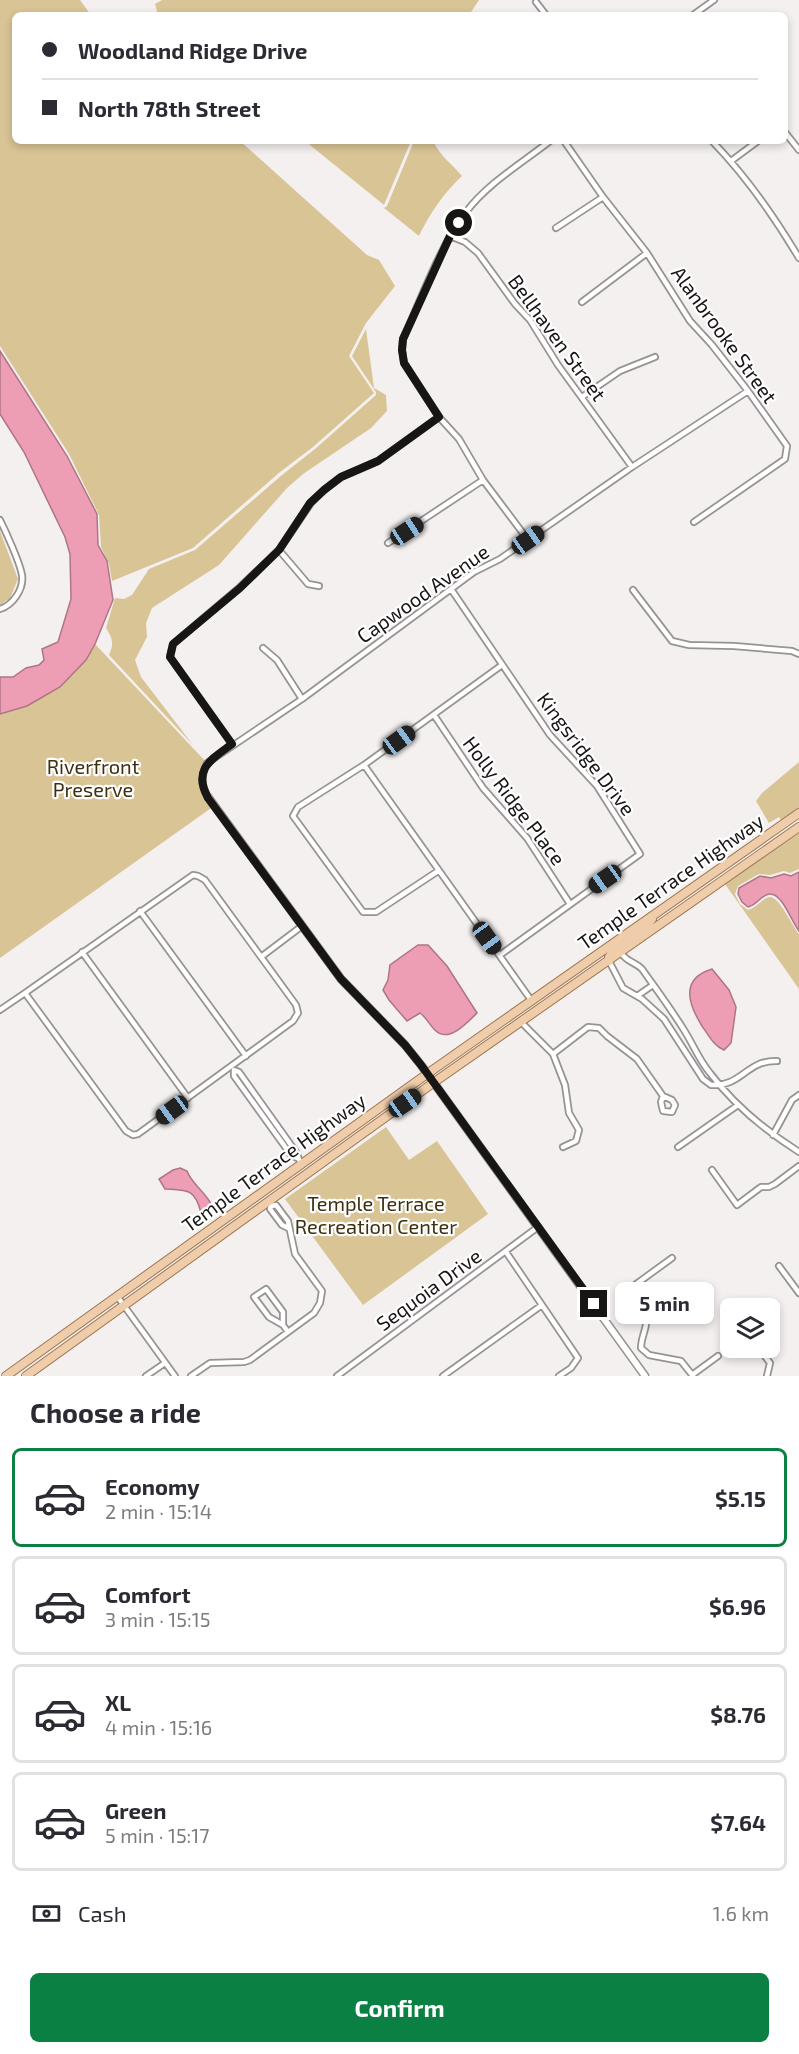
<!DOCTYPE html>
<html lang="en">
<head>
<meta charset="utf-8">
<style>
  body { margin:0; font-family:"Exo 2",sans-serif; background:#f2f2f3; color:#2b2b33; height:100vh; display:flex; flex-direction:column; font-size:22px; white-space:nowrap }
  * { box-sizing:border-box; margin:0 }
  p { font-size:20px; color:#7c7c81 }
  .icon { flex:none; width:33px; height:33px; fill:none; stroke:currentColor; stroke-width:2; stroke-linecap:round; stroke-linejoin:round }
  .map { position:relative; height:1376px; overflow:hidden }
  .details { display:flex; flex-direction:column; background:#fff; flex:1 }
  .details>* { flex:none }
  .hud { position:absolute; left:12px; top:12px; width:776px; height:132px; border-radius:9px; box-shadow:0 3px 9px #0003; display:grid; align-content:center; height:132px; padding:0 30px; background:#fff }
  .controls { position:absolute; left:720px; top:1298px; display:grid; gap:12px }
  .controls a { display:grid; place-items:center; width:60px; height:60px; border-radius:9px; background:#fff; box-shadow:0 3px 9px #0003; font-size:30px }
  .end { position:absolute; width:27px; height:27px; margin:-14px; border:8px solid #171615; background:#fff; box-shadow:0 0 0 3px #fff }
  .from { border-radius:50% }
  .bubble { position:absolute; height:42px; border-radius:9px; background:#fff; box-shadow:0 3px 9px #0003; font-size:20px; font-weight:700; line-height:42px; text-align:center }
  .car { position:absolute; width:18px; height:36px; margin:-18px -9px; border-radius:8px; box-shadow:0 0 4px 2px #0007; background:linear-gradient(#222 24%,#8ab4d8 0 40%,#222 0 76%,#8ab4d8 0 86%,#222 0) }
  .hud b { display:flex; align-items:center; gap:21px; height:57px; font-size:22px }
  .hud b+b { border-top:2px solid #e1e1e2 }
  .hud i { width:15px; height:15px; background:#2b2b33 }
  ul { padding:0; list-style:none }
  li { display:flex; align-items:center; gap:18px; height:99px; margin:0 12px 9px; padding:0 18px; border:3px solid #e1e1e2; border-radius:9px }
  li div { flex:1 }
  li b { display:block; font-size:22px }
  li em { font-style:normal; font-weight:700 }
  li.on { border-color:#0b8043 }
  li>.icon { width:54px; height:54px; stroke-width:1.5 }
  h2 { padding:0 30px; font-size:27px; line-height:72px }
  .pay { display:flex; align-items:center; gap:15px; height:66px; padding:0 30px; font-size:22px }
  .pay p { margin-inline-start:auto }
  .cta { display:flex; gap:12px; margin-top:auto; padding:12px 30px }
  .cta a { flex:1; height:69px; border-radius:9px; background:#0b8043; color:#fff; font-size:24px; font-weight:700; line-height:69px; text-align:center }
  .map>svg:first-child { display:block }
  .green { fill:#d9c496 }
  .water { fill:#ed9eb5; stroke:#ad7585; stroke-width:1.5 }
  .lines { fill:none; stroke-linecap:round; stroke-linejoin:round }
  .minor-casing { stroke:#969392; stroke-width:8 }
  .tertiary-casing { stroke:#969392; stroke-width:9 }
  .primary-casing { stroke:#9d7651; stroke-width:10 }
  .minor { stroke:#fff; stroke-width:4.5 }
  .tertiary { stroke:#fff; stroke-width:6 }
  .primary { stroke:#efccaa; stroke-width:8 }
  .route { stroke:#171615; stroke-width:8 }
  .labels { text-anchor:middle; stroke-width:4.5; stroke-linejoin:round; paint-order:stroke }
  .street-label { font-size:20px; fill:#171615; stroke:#fffefe }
  .park-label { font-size:20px; fill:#3d3010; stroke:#fffefe }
</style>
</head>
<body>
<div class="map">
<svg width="799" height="1376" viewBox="0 0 799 1376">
  <rect width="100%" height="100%" fill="#f4f0ef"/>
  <!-- green -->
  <path class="green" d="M0,0H80L91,15H15V141H240L367,255L379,260L395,286L366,323L349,356L374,393L313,447L280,472L193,548L112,581L109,564L101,547L99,515L69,454L0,346Z
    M162,0H479L469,15H158L155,4Z
    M305,141H411L384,205Z
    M414,141H433C440,156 452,164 462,176C443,194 430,213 419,236L384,208L387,206Z
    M366,329L374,388L386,395L387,411L371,428L303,474L287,488L219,565L152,608L146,623L147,637L135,660L141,677L193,745L109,655C114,644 113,639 106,628L115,598L124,599L132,595L149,569L195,550L282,475L315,449L376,395V392L352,356Z
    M0,531L18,579L10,598L0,605Z
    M95,644L207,763L203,789L214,806L0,958V714L27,706L86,660Z
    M799,762V809L782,821L779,817L769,823L756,801L762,793Z
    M799,832V869L790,873L784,871L770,875L759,874L738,886L735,894L740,904L748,910C757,907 762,899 769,897C779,895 792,926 799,934V989L725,884Z
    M386,1127L409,1160L437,1141L488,1214L363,1305L285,1199Z"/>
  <!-- water -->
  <path class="water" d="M0,351L67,456L97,514L98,545L107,561L113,600L95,644L86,660L60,687L27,706L0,714V677H13L26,668L39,665L44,660L42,649L58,642L71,599L70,554L65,537L24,452L0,414Z
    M799,872V931C791,921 782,892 769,894C760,896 757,905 748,907L742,902L738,894L739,888L760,876L771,878L784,874L791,876Z
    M418,945H428L447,966L477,1013C468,1022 449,1043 436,1031C430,1026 427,1018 420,1013L407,1021L389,1000L383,990L388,980L390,965Z
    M712,969L729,990L736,1007L731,1043L724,1050C714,1046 709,1036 702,1026C689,1005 679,979 712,969Z
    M180,1168L187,1171C191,1183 205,1192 211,1204L207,1210L201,1213C195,1188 187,1190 165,1189L159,1179L173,1170Z"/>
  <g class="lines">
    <!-- minor casing -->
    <g class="minor-casing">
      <path id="minor" d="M536,2L546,15
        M693,15L714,0
        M784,131L799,150
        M564,141L603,197L647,253L690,321L712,345L748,391L787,446L785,459L694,522
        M712,141C746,176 774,216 799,258
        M731,161L758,141
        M556,228L603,197
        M450,236L465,242L478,253L515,304L530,320L558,365L632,467
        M582,302L647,253
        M582,397L620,371L655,357
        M0,520C6,532 20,563 22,575C24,589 13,605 0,609
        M528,540L483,480L459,439L439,417L404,363L402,350L403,339C422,297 439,248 466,212C488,183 522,163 550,141
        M388,543L483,480
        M279,550L308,584L319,586
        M451,589L550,735L597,786L640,854L500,955
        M633,590L672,641L689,645L734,646L792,651L799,654
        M263,648L277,660L302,699
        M434,715L483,788L527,838L570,904
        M232,744L170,657L173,644L240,587L279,550L311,503L324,490L341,477L378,461L439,417
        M364,765L531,1000
        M208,797C201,785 201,776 207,763L302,699L474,572L500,559L632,467L748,391
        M438,871L376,912H363L293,816L298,807L364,765L502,665
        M193,875L198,876L205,880L296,1005L298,1013L293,1021L138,1134L133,1135L126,1131L25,993Z
        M140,911L246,1056
        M82,952L188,1098
        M621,953C627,962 635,962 642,969C656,989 671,1009 684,1030C693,1044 699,1060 710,1073C734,1105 766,1131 799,1152
        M261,957L302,926
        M609,961L623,988L642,999L664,1019L703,1079L711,1085C742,1087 746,1060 777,1061
        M637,996L653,985
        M0,1010L25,993
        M521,1022L553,1054L565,1085L569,1113L579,1130L576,1141L563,1147
        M553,1054L588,1027L599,1028L607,1036L637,1059L663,1096L661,1102L663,1111L672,1112L675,1105L672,1100L663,1096
        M773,1135L792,1100L799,1095
        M678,1147L738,1105
        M297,1158L291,1155L234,1076V1070L239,1072L296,1152L301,1164
        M712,1170L737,1205L761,1187H769L775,1184L799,1166
        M269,1203L271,1206L270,1209L282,1225L288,1228
        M506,1252L578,1358L571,1368L559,1376
        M672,1258L628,1290C634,1299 648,1313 646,1324C645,1332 641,1339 641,1348L649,1355L681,1361L693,1376
        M779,1266L799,1293
        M117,1296L175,1376
        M283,1325V1312L266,1289L254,1297L269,1317L283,1325L288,1332
        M758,1347L770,1363L767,1376
        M692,1375L718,1356
        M146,1376L165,1363
        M191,1376L210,1363L244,1362L250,1360L314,1313L320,1303L322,1291L295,1254L288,1221L276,1205L271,1206
        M337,1376L538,1227
        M443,1376L542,1305"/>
    </g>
    <!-- tertiary casing -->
    <g class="tertiary-casing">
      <path id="tertiary" d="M208,797L341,979L405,1045L421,1065L645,1376"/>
    </g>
    <!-- primary casing -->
    <g class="primary-casing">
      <path id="primary" d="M609,961V957C619,941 641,935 652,919
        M6,1376L427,1074L799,813
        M26,1376L433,1083L799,827"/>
    </g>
    <!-- minor -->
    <use href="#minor" class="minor"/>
    <!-- tertiary -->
    <use href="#tertiary" class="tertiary"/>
    <!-- primary -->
    <use href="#primary" class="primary"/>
  </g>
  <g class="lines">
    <!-- route -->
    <path class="route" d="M459,223L450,236L403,339L402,350L404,363L439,417L378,461L341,477L324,490L310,503L279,550L240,588L173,644L170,657L232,744C212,759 192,769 208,798L341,979L405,1045L421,1065L594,1304"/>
  </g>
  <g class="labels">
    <!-- street labels -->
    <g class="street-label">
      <text transform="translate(724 335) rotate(54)" y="7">Alanbrooke Street</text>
      <text transform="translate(557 338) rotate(54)" y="7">Bellhaven Street</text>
      <text transform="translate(423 594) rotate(-35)" y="7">Capwood Avenue</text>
      <text transform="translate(586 754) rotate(53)" y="7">Kingsridge Drive</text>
      <text transform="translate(514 801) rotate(53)" y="7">Holly Ridge Place</text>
      <text transform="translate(671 882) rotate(-35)" y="7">Temple Terrace Highway</text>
      <text transform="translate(274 1163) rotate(-36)" y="7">Temple Terrace Highway</text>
      <text transform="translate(429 1290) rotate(-36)" y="7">Sequoia Drive</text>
    </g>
    <!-- park labels -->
    <g class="park-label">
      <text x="93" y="774">Riverfront<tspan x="93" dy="23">Preserve</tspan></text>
      <text x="376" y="1211">Temple Terrace<tspan x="376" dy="23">Recreation Center</tspan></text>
    </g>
  </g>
</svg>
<div class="controls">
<a><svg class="icon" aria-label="layers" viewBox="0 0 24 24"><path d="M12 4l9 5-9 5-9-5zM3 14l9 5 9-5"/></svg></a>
</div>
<i class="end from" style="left:459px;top:223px"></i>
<i class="end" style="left:594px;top:1304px"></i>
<div class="bubble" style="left:615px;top:1282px;width:99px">5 min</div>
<i class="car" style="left:407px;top:531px;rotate:57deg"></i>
<i class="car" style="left:528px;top:540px;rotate:55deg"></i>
<i class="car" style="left:399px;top:740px;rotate:54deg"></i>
<i class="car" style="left:605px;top:879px;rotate:235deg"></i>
<i class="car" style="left:487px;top:938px;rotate:144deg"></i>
<i class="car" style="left:405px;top:1103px;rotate:55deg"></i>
<i class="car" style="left:172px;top:1110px;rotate:234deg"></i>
<div class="hud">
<b><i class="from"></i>Woodland Ridge Drive</b>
<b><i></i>North 78th Street</b>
</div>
</div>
<section class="details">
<h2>Choose a ride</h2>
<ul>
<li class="on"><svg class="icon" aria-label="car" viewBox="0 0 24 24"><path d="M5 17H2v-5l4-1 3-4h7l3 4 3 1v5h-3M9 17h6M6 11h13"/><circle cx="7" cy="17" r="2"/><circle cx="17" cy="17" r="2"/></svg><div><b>Economy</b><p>2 min · 15:14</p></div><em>$5.15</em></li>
<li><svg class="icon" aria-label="car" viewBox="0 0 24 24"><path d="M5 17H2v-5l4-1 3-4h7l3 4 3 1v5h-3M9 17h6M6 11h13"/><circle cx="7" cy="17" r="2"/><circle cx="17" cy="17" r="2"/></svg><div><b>Comfort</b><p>3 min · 15:15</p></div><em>$6.96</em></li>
<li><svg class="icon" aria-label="car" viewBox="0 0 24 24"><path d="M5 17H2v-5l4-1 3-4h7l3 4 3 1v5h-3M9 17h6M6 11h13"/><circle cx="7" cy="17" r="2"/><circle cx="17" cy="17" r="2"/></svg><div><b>XL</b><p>4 min · 15:16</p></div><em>$8.76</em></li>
<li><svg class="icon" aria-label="car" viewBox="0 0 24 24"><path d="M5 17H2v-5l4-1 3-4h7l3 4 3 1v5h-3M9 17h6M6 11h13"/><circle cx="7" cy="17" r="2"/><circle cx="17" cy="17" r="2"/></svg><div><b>Green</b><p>5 min · 15:17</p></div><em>$7.64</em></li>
</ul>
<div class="pay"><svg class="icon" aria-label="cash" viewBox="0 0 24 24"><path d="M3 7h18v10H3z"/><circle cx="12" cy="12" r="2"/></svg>Cash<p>1.6 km</p></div>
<div class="cta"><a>Confirm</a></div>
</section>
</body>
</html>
